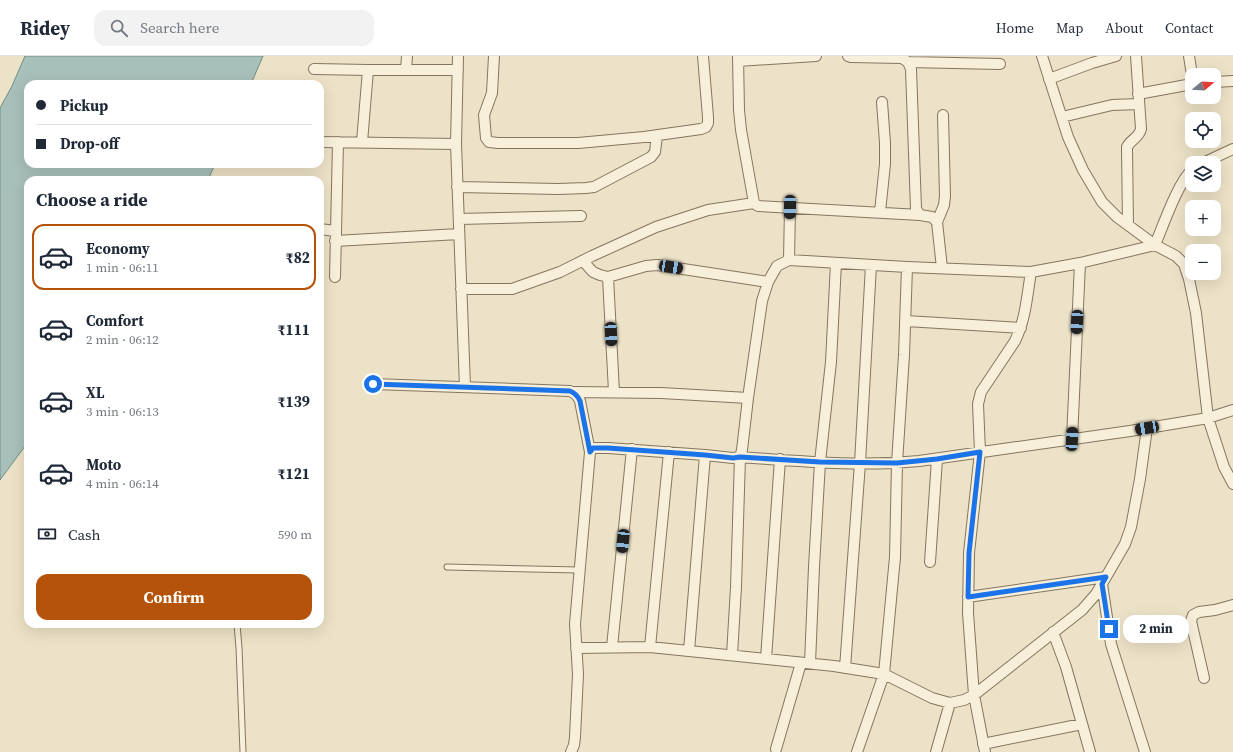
<!DOCTYPE html>
<html lang="en">
<head>
<meta charset="utf-8">
<style>
  body { margin:0; font-family:"Source Serif 4",serif; background:#f2f2f3; color:#1f2937; height:100vh; display:flex; flex-direction:column; font-size:15px; white-space:nowrap }
  * { box-sizing:border-box; margin:0 }
  p { font-size:13px; color:#747a83 }
  .icon { flex:none; width:22px; height:22px; fill:none; stroke:currentColor; stroke-width:2; stroke-linecap:round; stroke-linejoin:round }
  .map { position:relative; flex:1; overflow:hidden }
  .details { position:absolute; left:24px; top:120px; width:300px; height:452px; display:flex; flex-direction:column; background:#fff; border-radius:12px; box-shadow:0 4px 16px #0002 }
  .details>* { flex:none }
  .guide { position:absolute; left:24px; top:24px; width:300px; height:88px; border-radius:12px; box-shadow:0 4px 16px #0002; display:grid; align-content:center; height:88px; padding:0 12px; background:#fff }
  .needle { width:26px; rotate:72deg }
  .tools { position:absolute; left:1185px; top:12px; display:grid; gap:8px }
  .tools a { display:grid; place-items:center; width:36px; height:36px; border-radius:8px; background:#fff; box-shadow:0 4px 16px #0002; font-size:20px }
  .end { position:absolute; width:18px; height:18px; margin:-9px; border:5px solid #1a73e8; background:#fff; box-shadow:0 0 0 2px #fff }
  .from { border-radius:50% }
  .bubble { position:absolute; height:28px; border-radius:12px; background:#fff; box-shadow:0 4px 16px #0002; font-size:13px; font-weight:700; line-height:28px; text-align:center }
  .car { position:absolute; width:12px; height:24px; margin:-12px -6px; border-radius:5px; box-shadow:0 0 3px 1px #0007; background:linear-gradient(#222 24%,#8ab4d8 0 40%,#222 0 76%,#8ab4d8 0 86%,#222 0) }
  .guide b { display:flex; align-items:center; gap:14px; height:38px; font-size:15px }
  .guide b+b { border-top:1px solid #e0e1e3 }
  .guide i { width:10px; height:10px; background:#1f2937 }
  ul { padding:0; list-style:none }
  li { display:flex; align-items:center; gap:12px; height:66px; margin:0 8px 6px; padding:0 4px; border:2px solid transparent; border-radius:12px }
  li div { flex:1 }
  li b { display:block; font-size:15px }
  li em { font-style:normal; font-weight:700 }
  li.current { border-color:#b45309 }
  li>.icon { width:36px; height:36px; stroke-width:1.5 }
  h2 { padding:0 12px; font-size:18px; line-height:48px }
  .pay { display:flex; align-items:center; gap:10px; height:44px; padding:0 12px; font-size:15px }
  .pay p { margin-inline-start:auto }
  .action { display:flex; gap:8px; margin-top:auto; padding:8px 12px }
  .action a { flex:1; height:46px; border-radius:12px; background:#b45309; color:#fff; font-size:16px; font-weight:700; line-height:46px; text-align:center }
  header { display:flex; align-items:center; gap:24px; box-sizing:border-box; height:56px; padding:0 20px; background:#fff; border-bottom:1px solid #e0e1e3 }
  header strong { font-size:19px }
  nav { display:flex; gap:22px; margin-inline-start:auto; font-size:14px }
  .search { width:280px; height:36px; background:#f2f2f3; display:flex; align-items:center; gap:10px; box-sizing:border-box; padding:0 14px; border-radius:12px; color:#747a83; font-size:15px }
  .map>svg:first-child { display:block }
  .water { fill:#a8c0ba; stroke:#6f8e87 }
  .lines { fill:none; stroke-linecap:round; stroke-linejoin:round }
  .service-casing { stroke:#86755e; stroke-width:7 }
  .minor-casing { stroke:#86755e; stroke-width:12 }
  .service { stroke:#f7efda; stroke-width:5 }
  .minor { stroke:#f7efda; stroke-width:10 }
  .route { stroke:#1a73e8; stroke-width:5 }
</style>
</head>
<body>
<header>
<strong>Ridey</strong>
<div class="search"><svg class="icon" aria-label="search" viewBox="0 0 24 24"><circle cx="10" cy="10" r="6"/><path d="M15 15l6 6"/></svg>Search here</div>
<nav><a>Home</a><a>Map</a><a>About</a><a>Contact</a></nav>
</header>
<div class="map">
<svg width="1233" height="696" viewBox="0 0 1233 696">
  <rect width="100%" height="100%" fill="#ece2c7"/>
  <!-- water -->
  <path class="water" d="M25,0H263L251,28H28V108H215L208,124H28V386L0,424V52L12,30Z"/>
  <g class="lines">
    <!-- service casing -->
    <g class="service-casing">
      <path id="service" d="M447,511L579,514
        M237,568L239,592L243,696"/>
    </g>
    <!-- minor casing -->
    <g class="minor-casing">
      <path id="minor" d="M458,0L456,88L465,331
        M494,0L492,37L484,59L486,82L489,86L498,87H578L644,81L701,73L706,71L708,67V61L703,0
        M738,0L739,54L741,74L754,147L758,150L920,159
        M848,0L851,1L902,2L908,6L911,13L916,153L920,159L932,161L937,166L942,212
        M1042,0L1068,81L1083,114L1102,146L1117,161L1155,189L1176,200L1184,208L1189,223L1196,257L1208,362L1224,411L1233,428
        M1189,0L1192,19
        M738,5L816,0
        M908,6L1000,8
        M314,13L368,14H458
        M406,14L407,0
        M1049,23L1092,7L1116,0
        M1214,26L1233,25
        M1138,38L1192,28
        M1062,61L1112,49L1139,48
        M320,86L456,88
        M362,86L368,14
        M1203,107L1233,93
        M457,131L558,133L586,132L594,131L651,101L655,96L657,79
        M880,156L885,108V87L882,46
        M459,163L581,160
        M937,166L944,149L945,140L943,59
        M1128,169L1127,91C1131,83 1139,82 1141,73L1136,0
        M320,173L335,175
        M335,185L459,178
        M789,204L790,151
        M583,205L593,216L600,219L608,221L646,210L657,209L768,226
        M335,221L338,86
        M608,221L614,336
        M461,233H512L560,216L592,200L656,171L708,154L754,147
        M906,265L1021,272
        M373,328L570,335C575,337 578,340 580,345L590,396
        M574,336L661,337L748,342
        M1072,383L1080,207
        M930,506L937,403
        M1102,528L1111,588L1145,696
        M968,541L1106,521
        M1053,576L1066,611L1090,696
        M612,591L632,393
        M650,591L669,396
        M576,592L650,591L834,610L884,618L932,642L950,647L964,644L974,639L1082,554L1096,538L1106,521L1125,488L1131,471L1140,423L1147,372
        M689,595L705,399
        M732,599L736,531L740,401C799,405 859,411 919,405L1130,375L1208,362L1233,354
        M766,603L780,403
        M810,607L814,511L820,406L831,306L836,207
        M845,612L860,407L871,209
        M1204,622L1191,565L1193,559L1199,556L1215,554L1233,549
        M983,688L1082,668
        M776,693L801,607
        M571,696L574,689L575,681L578,618L575,568L590,396L593,392H608L705,399L733,402L740,401L742,394L748,342L762,245L768,226L777,210L789,204L907,211L1031,216L1080,207L1155,189C1163,170 1178,126 1192,114
        M857,696L884,618L895,501L897,407L904,299L907,211
        M936,696L950,647
        M985,696L974,639L968,557L969,497L980,396L978,348L981,336L1015,285C1026,263 1027,239 1031,216"/>
    </g>
    <!-- service -->
    <use href="#service" class="service"/>
    <!-- minor -->
    <use href="#minor" class="minor"/>
  </g>
  <g class="lines">
    <!-- route -->
    <path class="route" d="M373,328L570,335C575,337 578,340 580,345L590,396L593,392H608L705,399L733,402L740,401L820,406L897,407L937,403L980,396L969,497L968,541L1106,521L1102,528L1109,573"/>
  </g>
</svg>
<div class="tools">
<a><svg class="needle" viewBox="-14 -14 28 28"><path d="M0-13l5 13h-10z" fill="#e53935"/><path d="M0 13l5-13h-10z" fill="#747a83"/></svg></a>
<a><svg class="icon" aria-label="locate" viewBox="0 0 24 24"><circle cx="12" cy="12" r="6"/><path d="M12 2v4M12 18v4M2 12h4M18 12h4"/></svg></a>
<a><svg class="icon" aria-label="layers" viewBox="0 0 24 24"><path d="M12 4l9 5-9 5-9-5zM3 14l9 5 9-5"/></svg></a>
<a>+</a>
<a>−</a>
</div>
<i class="end from" style="left:373px;top:328px"></i>
<i class="end" style="left:1109px;top:573px"></i>
<div class="bubble" style="left:1123px;top:559px;width:66px">2 min</div>
<i class="car" style="left:790px;top:151px;rotate:181deg"></i>
<i class="car" style="left:671px;top:211px;rotate:99deg"></i>
<i class="car" style="left:1077px;top:266px;rotate:183deg"></i>
<i class="car" style="left:611px;top:278px;rotate:177deg"></i>
<i class="car" style="left:1147px;top:372px;rotate:261deg"></i>
<i class="car" style="left:1072px;top:383px;rotate:3deg"></i>
<i class="car" style="left:623px;top:485px;rotate:186deg"></i>
<div class="guide">
<b><i class="from"></i>Pickup</b>
<b><i></i>Drop-off</b>
</div>
<section class="details">
<h2>Choose a ride</h2>
<ul>
<li class="current"><svg class="icon" aria-label="car" viewBox="0 0 24 24"><path d="M5 17H2v-5l4-1 3-4h7l3 4 3 1v5h-3M9 17h6M6 11h13"/><circle cx="7" cy="17" r="2"/><circle cx="17" cy="17" r="2"/></svg><div><b>Economy</b><p>1 min · 06:11</p></div><em>₹82</em></li>
<li><svg class="icon" aria-label="car" viewBox="0 0 24 24"><path d="M5 17H2v-5l4-1 3-4h7l3 4 3 1v5h-3M9 17h6M6 11h13"/><circle cx="7" cy="17" r="2"/><circle cx="17" cy="17" r="2"/></svg><div><b>Comfort</b><p>2 min · 06:12</p></div><em>₹111</em></li>
<li><svg class="icon" aria-label="car" viewBox="0 0 24 24"><path d="M5 17H2v-5l4-1 3-4h7l3 4 3 1v5h-3M9 17h6M6 11h13"/><circle cx="7" cy="17" r="2"/><circle cx="17" cy="17" r="2"/></svg><div><b>XL</b><p>3 min · 06:13</p></div><em>₹139</em></li>
<li><svg class="icon" aria-label="car" viewBox="0 0 24 24"><path d="M5 17H2v-5l4-1 3-4h7l3 4 3 1v5h-3M9 17h6M6 11h13"/><circle cx="7" cy="17" r="2"/><circle cx="17" cy="17" r="2"/></svg><div><b>Moto</b><p>4 min · 06:14</p></div><em>₹121</em></li>
</ul>
<div class="pay"><svg class="icon" aria-label="cash" viewBox="0 0 24 24"><path d="M3 7h18v10H3z"/><circle cx="12" cy="12" r="2"/></svg>Cash<p>590 m</p></div>
<div class="action"><a>Confirm</a></div>
</section>
</div>
</body>
</html>
